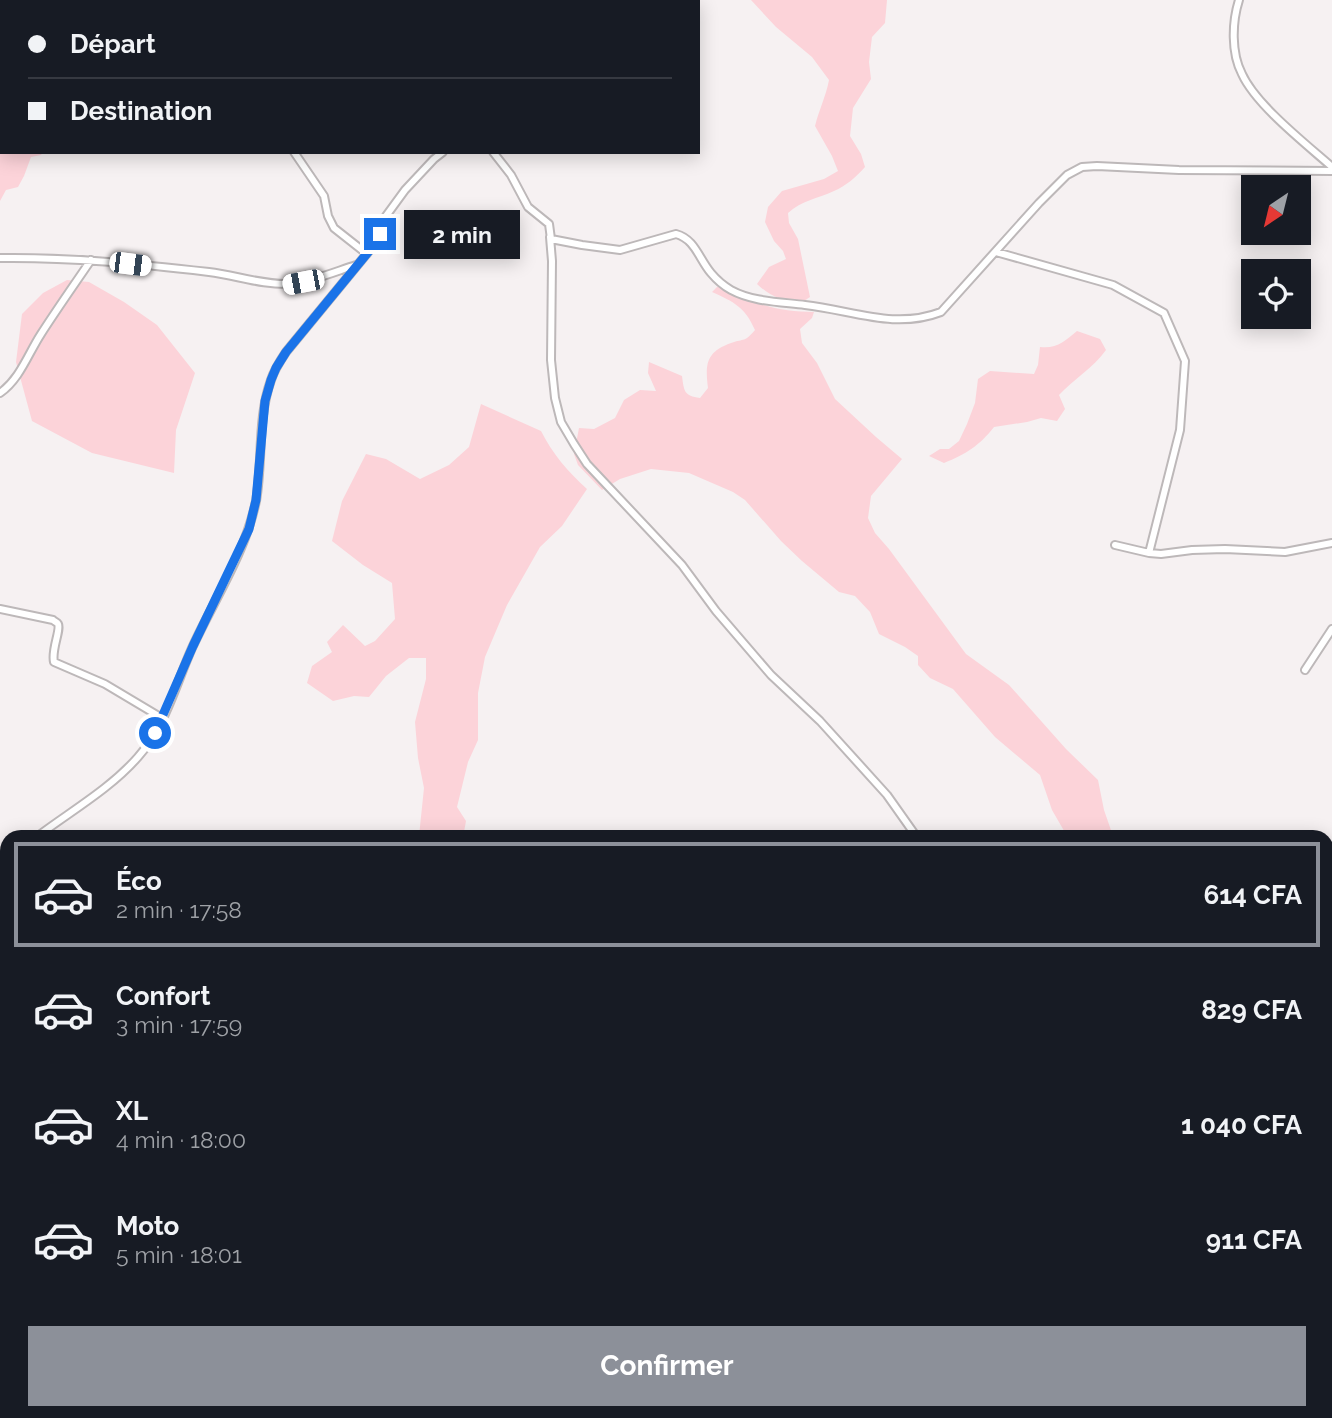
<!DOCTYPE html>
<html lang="fr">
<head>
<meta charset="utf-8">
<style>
  body { margin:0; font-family:Raleway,sans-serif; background:#242831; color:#f1f3f6; height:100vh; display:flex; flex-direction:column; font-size:26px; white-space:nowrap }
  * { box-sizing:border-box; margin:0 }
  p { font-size:23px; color:#9ea1a6 }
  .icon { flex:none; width:38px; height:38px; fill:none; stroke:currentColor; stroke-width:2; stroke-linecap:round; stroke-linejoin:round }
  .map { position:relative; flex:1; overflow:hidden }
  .details { position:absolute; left:0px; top:830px; width:1334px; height:590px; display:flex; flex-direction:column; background:#171b24; border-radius:21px 21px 0 0; box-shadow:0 4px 18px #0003 }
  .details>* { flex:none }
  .banner { position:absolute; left:0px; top:0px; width:700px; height:154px; box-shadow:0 4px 18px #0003; display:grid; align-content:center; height:154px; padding:0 28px; background:#171b24 }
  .needle { width:46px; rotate:215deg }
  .tools { position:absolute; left:1241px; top:175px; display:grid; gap:14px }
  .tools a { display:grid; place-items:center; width:70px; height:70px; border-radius:0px; background:#171b24; box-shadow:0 4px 18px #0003; font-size:35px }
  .end { position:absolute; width:32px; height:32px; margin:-16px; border:9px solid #1a73e8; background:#fff; box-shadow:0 0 0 4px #fff }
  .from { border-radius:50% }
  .bubble { position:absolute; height:49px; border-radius:0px; background:#171b24; box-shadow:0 4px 18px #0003; font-size:23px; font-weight:700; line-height:49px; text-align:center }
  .car { position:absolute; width:21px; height:42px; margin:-21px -10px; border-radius:9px; box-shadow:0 0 5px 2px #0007; background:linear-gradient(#fff 24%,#345 0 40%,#fff 0 76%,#345 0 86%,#fff 0) }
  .banner b { display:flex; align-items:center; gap:24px; height:66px; font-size:26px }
  .banner b+b { border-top:2px solid #363941 }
  .banner i { width:18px; height:18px; background:#f1f3f6 }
  ul { padding:12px 0 0; list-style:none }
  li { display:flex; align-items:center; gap:21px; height:105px; margin:0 14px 10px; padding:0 14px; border:4px solid transparent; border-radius:0px }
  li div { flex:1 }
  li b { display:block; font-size:26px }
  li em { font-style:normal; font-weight:700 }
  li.on { border-color:#8c9099 }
  li>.icon { width:63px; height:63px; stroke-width:1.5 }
  .primary-button { display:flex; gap:14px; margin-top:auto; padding:14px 28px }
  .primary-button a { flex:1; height:80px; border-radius:0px; background:#8c9099; color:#fff; font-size:28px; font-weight:700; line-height:80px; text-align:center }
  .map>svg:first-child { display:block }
  .green { fill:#fcd3d9 }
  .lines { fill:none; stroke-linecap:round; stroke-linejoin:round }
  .street-casing { stroke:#bdb8b9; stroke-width:10 }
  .street { stroke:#fff; stroke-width:6 }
  .route { stroke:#1a73e8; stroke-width:9 }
</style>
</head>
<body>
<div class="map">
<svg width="1332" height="1418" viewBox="0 0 1332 1418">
  <rect width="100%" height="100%" fill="#f6f1f2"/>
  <!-- green -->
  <path class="green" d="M0,0H171L169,2H2V152H43L41,155L31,157L24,176L18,187L6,190L0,201Z
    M751,0H887L885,23L872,37L869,62L871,79L853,108L850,136L861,154L865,167C856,177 846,186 834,191C817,199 802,200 788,213L789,223L798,239L810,297L804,301C785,302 772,298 757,284L769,267L786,259L783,251L774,241L765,222L768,207L782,191L824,179L838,171L832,156L815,126C819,110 826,96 829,80L812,57L776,27Z
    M67,280L89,282L124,302L157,325L195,373L176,430L174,473L92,453L32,421L16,362L22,314L43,293Z
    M724,284C749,305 782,312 814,312L812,318L800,329L802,343L817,363L835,399L876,437L902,459L871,496L868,518L875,533L889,549L966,654L1009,685L1066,749L1098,780L1104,810L1113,836H1067L1052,810L1040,775L995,737L953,689L930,678L918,665V656L905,647L879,634L870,612L855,596L839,592L802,561L781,541L745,500L733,492L689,473L651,469L620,479L602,490L578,465L574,454L579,428L594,429L615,418L624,400L640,390L656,391L648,373L649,362L682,376C684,391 684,396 700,398L708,388C705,364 706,352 731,343C745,338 744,343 755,330C745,307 734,302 712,292L717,287Z
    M1077,331L1100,339L1106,350C1093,368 1074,379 1059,395L1065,409L1057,421L1041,418L1027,422L994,427C979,446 966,454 944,463L929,456L940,449H949L959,441L967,424L975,403L978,379L990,371L1034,374L1038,365L1040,347C1057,349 1065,341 1077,331Z
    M481,404L541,431C552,453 568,472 587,489L562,526L540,547L507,605L485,657L478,693V740L468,762L457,807L466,821L464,832L458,836H419L424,788L418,758L415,722L426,679V658H409L386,676L369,697L354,696L333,701L307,683L312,666L332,652L327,642L343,625L365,646L375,641L395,619L392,583L363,565L332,541L342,501L366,454L386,459L420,479L449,465L469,447Z
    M1332,860V960L1327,964V861Z
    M0,1259L7,1263V1314L0,1311Z
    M55,1412H109L116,1418H55Z
    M412,1412H530L533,1418H412Z"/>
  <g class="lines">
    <!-- street casing -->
    <g class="street-casing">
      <path id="street" d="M410,0V2
        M1239,0C1232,22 1231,53 1242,74C1256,105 1306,144 1332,167
        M294,152L324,196L328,216L334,228L367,254
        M493,152L511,175L528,207L549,224L551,239L582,245L620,250L676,234C695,239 699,259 711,273C716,279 724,286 731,290C753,302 781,302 805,305C852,310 894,330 941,312L1039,203L1067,175L1082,167L1097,166L1179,170L1332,171
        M550,237L552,261L551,360L555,398L561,422L574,444L587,464L682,565L716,611L771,675L820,721L887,795L916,836
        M996,252L1113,285L1164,313L1185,361L1180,430L1149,553
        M0,258C70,257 139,264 209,272C235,275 262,285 289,284C308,283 337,271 356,265
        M0,393C20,379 28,354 41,334C57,309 74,285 91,260
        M1115,545L1149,553L1161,554L1192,550L1225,549L1285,552L1332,543
        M0,609L53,620C55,622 57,622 58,624C61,630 51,650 54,662L105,684L162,718
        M1305,670L1332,629
        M38,836C71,811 110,789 138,757C165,727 176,684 192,648C214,600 245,554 256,501C263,462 257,419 271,380C274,370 280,361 286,352L374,245L386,216L405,190L434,159L443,152
        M0,864L7,859
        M679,1412L680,1418
        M1076,1412L1077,1418
        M311,1418L314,1412
        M711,1418L712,1412
        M817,1418L818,1412"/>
    </g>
    <!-- street -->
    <use href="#street" class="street"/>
  </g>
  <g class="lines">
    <!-- route -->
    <path class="route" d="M155,733L193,646L249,529L256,500L265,401L271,380L276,368L286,352L374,245L380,234"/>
  </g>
</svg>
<div class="tools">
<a><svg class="needle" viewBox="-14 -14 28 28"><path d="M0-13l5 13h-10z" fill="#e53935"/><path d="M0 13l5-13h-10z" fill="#9ea1a6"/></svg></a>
<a><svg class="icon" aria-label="locate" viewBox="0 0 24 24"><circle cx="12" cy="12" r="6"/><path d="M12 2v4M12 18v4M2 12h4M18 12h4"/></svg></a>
</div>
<i class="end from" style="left:155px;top:733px"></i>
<i class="end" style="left:380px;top:234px"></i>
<div class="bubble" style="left:404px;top:210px;width:116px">2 min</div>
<i class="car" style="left:130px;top:264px;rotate:97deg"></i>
<i class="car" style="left:303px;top:282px;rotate:259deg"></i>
<div class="banner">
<b><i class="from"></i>Départ</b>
<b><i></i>Destination</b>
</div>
<section class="details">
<ul>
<li class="on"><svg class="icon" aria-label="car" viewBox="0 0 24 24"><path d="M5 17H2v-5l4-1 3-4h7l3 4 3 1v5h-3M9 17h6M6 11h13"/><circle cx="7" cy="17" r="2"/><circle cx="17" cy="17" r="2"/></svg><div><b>Éco</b><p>2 min · 17:58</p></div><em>614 CFA</em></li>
<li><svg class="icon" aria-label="car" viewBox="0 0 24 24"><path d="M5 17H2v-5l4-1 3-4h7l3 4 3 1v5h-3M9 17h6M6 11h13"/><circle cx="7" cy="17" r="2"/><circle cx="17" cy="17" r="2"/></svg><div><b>Confort</b><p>3 min · 17:59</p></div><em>829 CFA</em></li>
<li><svg class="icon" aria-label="car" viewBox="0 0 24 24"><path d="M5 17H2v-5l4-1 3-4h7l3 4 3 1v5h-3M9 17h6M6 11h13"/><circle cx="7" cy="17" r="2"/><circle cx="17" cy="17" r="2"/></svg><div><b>XL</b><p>4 min · 18:00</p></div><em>1 040 CFA</em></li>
<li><svg class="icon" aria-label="car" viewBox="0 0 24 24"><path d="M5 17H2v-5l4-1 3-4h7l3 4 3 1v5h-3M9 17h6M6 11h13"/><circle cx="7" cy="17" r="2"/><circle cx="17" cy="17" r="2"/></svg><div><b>Moto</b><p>5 min · 18:01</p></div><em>911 CFA</em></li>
</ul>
<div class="primary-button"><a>Confirmer</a></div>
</section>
</div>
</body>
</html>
